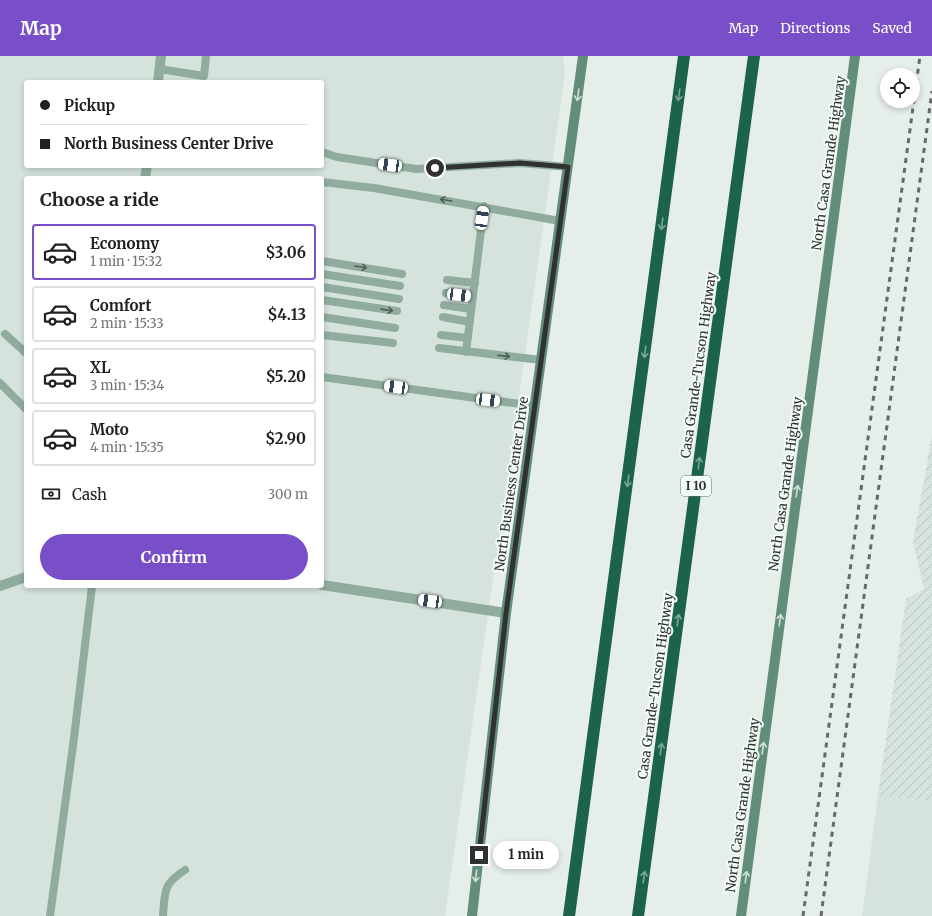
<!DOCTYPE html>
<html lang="en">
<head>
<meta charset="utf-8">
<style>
  body { margin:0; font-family:Merriweather,serif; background:#f2f2f2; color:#202124; height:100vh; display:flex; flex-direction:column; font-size:15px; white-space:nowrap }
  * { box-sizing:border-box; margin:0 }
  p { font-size:13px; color:#757577 }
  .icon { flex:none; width:22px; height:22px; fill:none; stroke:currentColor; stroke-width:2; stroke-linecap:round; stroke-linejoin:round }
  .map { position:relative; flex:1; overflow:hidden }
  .side { position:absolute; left:24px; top:120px; width:300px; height:412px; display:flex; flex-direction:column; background:#fff; border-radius:4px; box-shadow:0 2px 6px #0003 }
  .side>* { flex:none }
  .top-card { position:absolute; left:24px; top:24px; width:300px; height:88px; border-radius:4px; box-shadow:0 2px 6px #0003; display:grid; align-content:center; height:88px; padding:0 16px; background:#fff }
  .fabs { position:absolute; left:880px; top:12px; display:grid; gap:8px }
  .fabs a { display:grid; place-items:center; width:40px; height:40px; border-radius:50%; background:#fff; box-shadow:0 2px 6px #0003; font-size:20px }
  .end { position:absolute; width:18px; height:18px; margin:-9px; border:5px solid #2f3230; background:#fff; box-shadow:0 0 0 2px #fff }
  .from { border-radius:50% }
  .bubble { position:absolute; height:28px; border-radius:14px; background:#fff; box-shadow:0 2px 6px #0003; font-size:13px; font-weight:700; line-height:28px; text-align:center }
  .car { position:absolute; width:12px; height:24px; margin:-12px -6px; border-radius:5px; box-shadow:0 0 3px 1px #0007; background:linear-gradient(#fff 24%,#345 0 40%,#fff 0 76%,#345 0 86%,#fff 0) }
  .top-card b { display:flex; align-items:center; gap:14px; height:38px; font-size:15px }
  .top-card b+b { border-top:1px solid #e0e0e0 }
  .top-card i { width:10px; height:10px; background:#202124 }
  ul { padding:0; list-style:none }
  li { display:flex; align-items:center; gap:12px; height:56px; margin:0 8px 6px; padding:0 8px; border:2px solid #e0e0e0; border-radius:4px }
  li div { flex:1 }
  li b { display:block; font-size:15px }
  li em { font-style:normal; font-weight:700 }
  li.selected { border-color:#784fc8 }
  li>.icon { width:36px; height:36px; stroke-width:1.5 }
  h2 { padding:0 16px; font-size:18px; line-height:48px }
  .pay { display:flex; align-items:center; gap:10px; height:44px; padding:0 16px; font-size:15px }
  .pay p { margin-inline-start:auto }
  .button { display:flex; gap:8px; margin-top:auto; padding:8px 16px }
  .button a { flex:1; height:46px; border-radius:24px; background:#784fc8; color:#fff; font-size:16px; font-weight:700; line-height:46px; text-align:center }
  header { display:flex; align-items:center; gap:24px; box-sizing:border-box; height:56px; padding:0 20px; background:#784fc8; color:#fff }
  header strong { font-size:19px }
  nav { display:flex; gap:22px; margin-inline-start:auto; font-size:14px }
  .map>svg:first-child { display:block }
  .built { fill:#d5e3dc; fill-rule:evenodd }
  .industrial { fill:url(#industrial-furrows) }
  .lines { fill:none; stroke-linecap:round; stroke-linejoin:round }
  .lane { stroke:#90ac9f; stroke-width:8 }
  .street { stroke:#90ac9f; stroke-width:10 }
  .secondary { stroke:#628d7a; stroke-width:10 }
  .highway { stroke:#1b634a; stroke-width:12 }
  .rail { stroke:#656967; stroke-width:3; stroke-dasharray:5 5; stroke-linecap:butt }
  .oneway { stroke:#cfe0d8 }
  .oneway2 { stroke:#7ca798 }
  .oneway3 { stroke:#515d57 }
  .route { stroke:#2f3230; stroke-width:5 }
  .labels { text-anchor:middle; stroke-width:4; stroke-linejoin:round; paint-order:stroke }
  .shield { fill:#f3fbf7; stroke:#6a6e6c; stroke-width:1 }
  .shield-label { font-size:12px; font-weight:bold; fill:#2f3230 }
  .street-label { font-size:13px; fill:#2f3230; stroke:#f3fbf7 }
</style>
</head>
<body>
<header>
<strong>Map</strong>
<nav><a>Map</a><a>Directions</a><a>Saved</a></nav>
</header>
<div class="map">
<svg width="932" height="860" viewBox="0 0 932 860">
  <defs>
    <pattern id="industrial-furrows" width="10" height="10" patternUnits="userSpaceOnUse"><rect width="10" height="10" fill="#d5e3dc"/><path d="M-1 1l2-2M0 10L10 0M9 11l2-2" fill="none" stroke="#b7c3bd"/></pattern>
  </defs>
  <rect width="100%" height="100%" fill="#e6eeea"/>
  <!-- built -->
  <path class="built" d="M0,0H563L565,18L445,860H0ZM26,26H322V110H26ZM26,122H322V530H26Z
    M878,739L932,746V860H862Z"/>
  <!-- industrial -->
  <path class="industrial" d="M932,379V746L878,739L906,543L924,533L913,486Z"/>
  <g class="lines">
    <!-- lane -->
    <path class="lane" d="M159,13L204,20L206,0
      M322,96L337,101L416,113L520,107L568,111
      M322,126L374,132L560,165
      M322,205L402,218
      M322,218L400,230
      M447,224L475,227
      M322,231L399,243
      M446,237L473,241
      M322,244L397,255
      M444,249L471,253
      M322,261L395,272
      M443,261L470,266
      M5,278L26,297
      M322,279L393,287
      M441,279L468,282
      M439,292L541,304
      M466,296L484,150
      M322,321L535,350
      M0,327L26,353
      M50,860L74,682L92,530
      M163,860C165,835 163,828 185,814"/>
    <!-- street -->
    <path class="street" d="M158,26L161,0
      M145,122L147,110
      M322,529L506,557
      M0,530L26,521"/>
    <!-- secondary -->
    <path class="secondary" d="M472,860L506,557L583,0
      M741,860L855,0"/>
    <!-- highway -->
    <path class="highway" d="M569,860L684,0
      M638,860L754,0"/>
    <!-- rail -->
    <path class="rail" d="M803,860L920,0
      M821,860L932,35"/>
  </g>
  <!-- one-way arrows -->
  <defs><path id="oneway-shaft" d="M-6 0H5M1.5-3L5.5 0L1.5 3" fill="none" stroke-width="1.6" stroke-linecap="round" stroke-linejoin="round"/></defs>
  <g class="oneway">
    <use href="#oneway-shaft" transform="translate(578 39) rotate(98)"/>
    <use href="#oneway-shaft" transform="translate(797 435) rotate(-82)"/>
    <use href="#oneway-shaft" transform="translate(780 564) rotate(-82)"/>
    <use href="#oneway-shaft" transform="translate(763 692) rotate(-82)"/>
    <use href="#oneway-shaft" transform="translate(476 820) rotate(97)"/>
    <use href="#oneway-shaft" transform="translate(746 821) rotate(-82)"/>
  </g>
  <g class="oneway2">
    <use href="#oneway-shaft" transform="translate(679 39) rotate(98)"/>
    <use href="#oneway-shaft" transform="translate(662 168) rotate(98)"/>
    <use href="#oneway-shaft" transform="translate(645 296) rotate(98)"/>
    <use href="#oneway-shaft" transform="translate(699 407) rotate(-82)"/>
    <use href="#oneway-shaft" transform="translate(628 425) rotate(98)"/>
    <use href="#oneway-shaft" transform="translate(678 564) rotate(-82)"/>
    <use href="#oneway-shaft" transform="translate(661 693) rotate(-82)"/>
    <use href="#oneway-shaft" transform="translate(644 821) rotate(-82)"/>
  </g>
  <g class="oneway3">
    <use href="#oneway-shaft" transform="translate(446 144) rotate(-171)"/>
    <use href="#oneway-shaft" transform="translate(361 211) rotate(9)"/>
    <use href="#oneway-shaft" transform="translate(387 254) rotate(8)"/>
    <use href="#oneway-shaft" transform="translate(504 300) rotate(6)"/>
  </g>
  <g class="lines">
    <!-- route -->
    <path class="route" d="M435,112L520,107L568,111L506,557L479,799"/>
  </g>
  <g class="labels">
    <!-- shield labels -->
    <rect class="shield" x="681" y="420" width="30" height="20" rx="3"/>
    <g class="shield-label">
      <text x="696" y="434">I 10</text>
    </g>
    <!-- street labels -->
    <g class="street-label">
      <text transform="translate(828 107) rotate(-82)" y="5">North Casa Grande Highway</text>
      <text transform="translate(698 309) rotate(-82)" y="5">Casa Grande-Tucson Highway</text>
      <text transform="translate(511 428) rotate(-82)" y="5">North Business Center Drive</text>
      <text transform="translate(785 428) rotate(-82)" y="5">North Casa Grande Highway</text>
      <text transform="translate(655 630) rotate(-82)" y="5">Casa Grande-Tucson Highway</text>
      <text transform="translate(742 749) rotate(-82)" y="5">North Casa Grande Highway</text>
    </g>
  </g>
</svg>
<div class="fabs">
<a><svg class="icon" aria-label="locate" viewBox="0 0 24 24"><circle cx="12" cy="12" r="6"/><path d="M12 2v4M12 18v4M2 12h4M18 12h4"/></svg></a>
</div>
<i class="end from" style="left:435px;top:112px"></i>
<i class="end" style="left:479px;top:799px"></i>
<div class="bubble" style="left:493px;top:785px;width:66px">1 min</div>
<i class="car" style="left:390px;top:109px;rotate:278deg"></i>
<i class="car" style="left:482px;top:162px;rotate:8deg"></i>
<i class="car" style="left:459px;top:239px;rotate:97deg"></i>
<i class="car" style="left:396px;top:331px;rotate:278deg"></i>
<i class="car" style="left:488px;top:344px;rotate:97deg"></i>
<i class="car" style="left:430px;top:545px;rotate:278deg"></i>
<div class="top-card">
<b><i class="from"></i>Pickup</b>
<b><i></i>North Business Center Drive</b>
</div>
<section class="side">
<h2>Choose a ride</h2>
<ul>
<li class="selected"><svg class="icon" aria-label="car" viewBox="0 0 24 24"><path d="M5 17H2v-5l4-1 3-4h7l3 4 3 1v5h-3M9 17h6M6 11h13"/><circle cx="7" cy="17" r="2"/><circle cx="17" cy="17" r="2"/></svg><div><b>Economy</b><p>1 min · 15:32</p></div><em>$3.06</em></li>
<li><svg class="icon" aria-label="car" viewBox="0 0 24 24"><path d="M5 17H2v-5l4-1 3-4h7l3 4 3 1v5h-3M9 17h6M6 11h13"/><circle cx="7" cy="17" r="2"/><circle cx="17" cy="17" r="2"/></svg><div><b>Comfort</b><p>2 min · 15:33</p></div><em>$4.13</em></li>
<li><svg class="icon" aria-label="car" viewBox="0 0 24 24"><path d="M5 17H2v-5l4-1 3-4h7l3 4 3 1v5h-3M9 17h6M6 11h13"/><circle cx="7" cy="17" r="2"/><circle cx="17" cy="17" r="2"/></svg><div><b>XL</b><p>3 min · 15:34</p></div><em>$5.20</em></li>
<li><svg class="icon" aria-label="car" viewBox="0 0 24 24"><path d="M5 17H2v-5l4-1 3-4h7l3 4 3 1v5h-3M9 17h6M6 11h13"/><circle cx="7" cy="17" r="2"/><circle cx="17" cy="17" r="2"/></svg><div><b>Moto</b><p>4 min · 15:35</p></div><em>$2.90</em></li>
</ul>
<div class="pay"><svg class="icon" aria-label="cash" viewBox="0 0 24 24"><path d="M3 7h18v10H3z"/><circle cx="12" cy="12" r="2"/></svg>Cash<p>300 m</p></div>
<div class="button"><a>Confirm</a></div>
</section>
</div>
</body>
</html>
